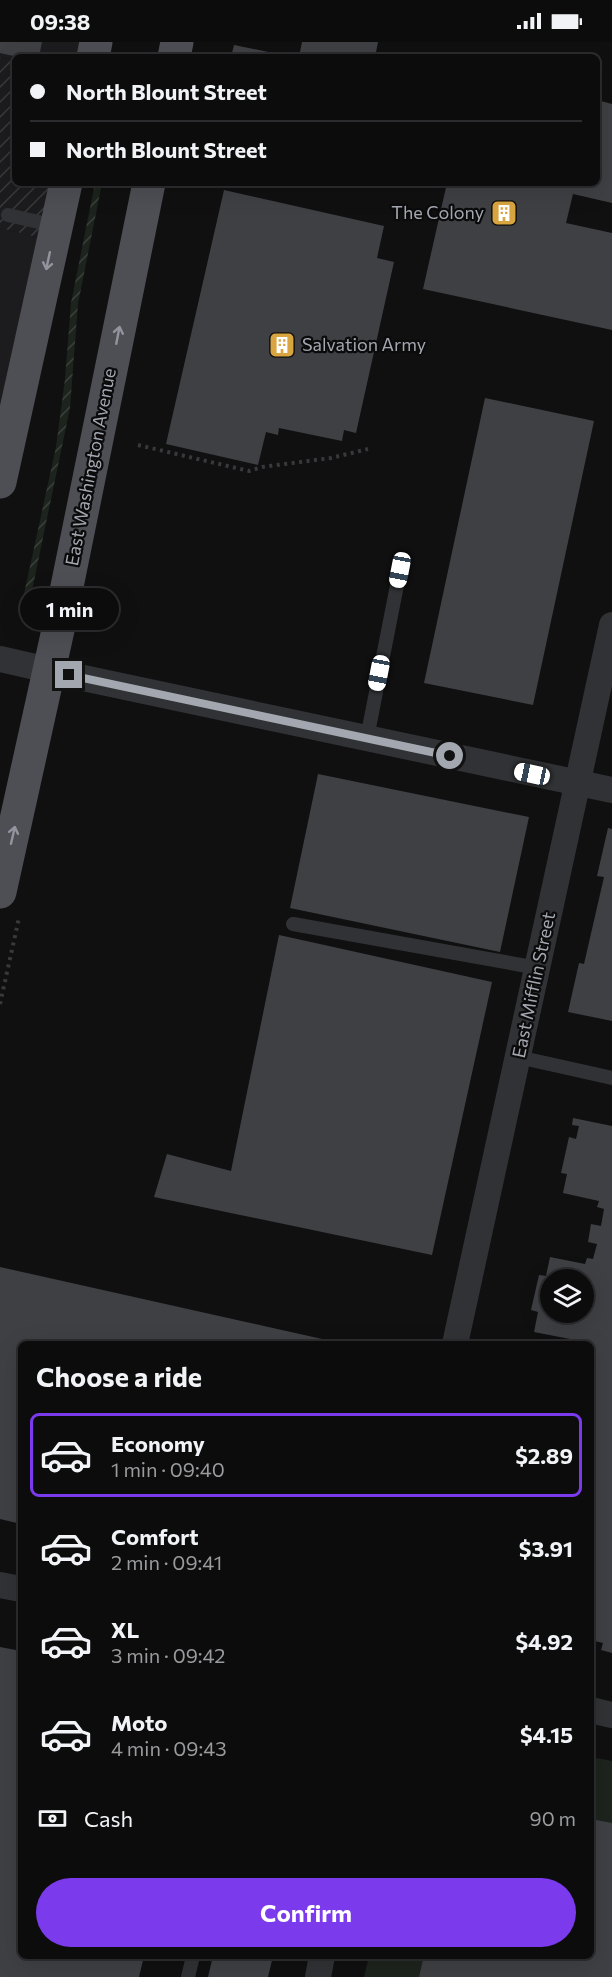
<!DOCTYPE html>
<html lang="en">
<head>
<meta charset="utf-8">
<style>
  body { margin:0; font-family:Commissioner,sans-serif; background:#151516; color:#f1f3f6; height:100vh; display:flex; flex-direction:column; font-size:22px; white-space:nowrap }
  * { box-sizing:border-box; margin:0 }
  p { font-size:20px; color:#9a9b9d }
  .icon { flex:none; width:33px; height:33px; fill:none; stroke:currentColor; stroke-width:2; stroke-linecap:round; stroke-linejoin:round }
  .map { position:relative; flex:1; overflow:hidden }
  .details { position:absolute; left:18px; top:1299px; width:576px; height:618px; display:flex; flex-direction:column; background:#0c0c0d; border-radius:9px; box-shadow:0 6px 24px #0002,0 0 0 2px #2c2c2e }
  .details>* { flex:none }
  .hud { position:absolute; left:12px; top:12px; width:588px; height:132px; border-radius:9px; box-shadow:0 6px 24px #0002,0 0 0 2px #2c2c2e; display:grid; align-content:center; height:132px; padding:0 18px; background:#0c0c0d }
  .buttons { position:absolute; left:540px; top:1227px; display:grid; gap:12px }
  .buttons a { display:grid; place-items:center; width:54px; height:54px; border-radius:50%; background:#0c0c0d; box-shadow:0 6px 24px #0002,0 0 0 2px #2c2c2e; font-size:30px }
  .end { position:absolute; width:27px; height:27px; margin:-14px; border:8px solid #a3a7b0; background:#111; box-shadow:0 0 0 3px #111 }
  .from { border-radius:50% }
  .bubble { position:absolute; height:42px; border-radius:21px; background:#0c0c0d; box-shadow:0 6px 24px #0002,0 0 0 2px #2c2c2e; font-size:20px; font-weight:700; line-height:42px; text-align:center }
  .car { position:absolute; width:18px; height:36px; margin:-18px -9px; border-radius:8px; box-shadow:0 0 4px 2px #0007; background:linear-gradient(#fff 24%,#345 0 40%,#fff 0 76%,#345 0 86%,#fff 0) }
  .hud b { display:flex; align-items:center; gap:21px; height:57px; font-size:22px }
  .hud b+b { border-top:2px solid #2c2c2e }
  .hud i { width:15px; height:15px; background:#f1f3f6 }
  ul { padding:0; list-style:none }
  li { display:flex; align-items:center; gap:18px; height:84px; margin:0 12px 9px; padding:0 6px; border:3px solid transparent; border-radius:9px }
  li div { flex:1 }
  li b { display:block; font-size:22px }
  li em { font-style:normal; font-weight:700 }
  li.active { border-color:#7c3aed }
  li>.icon { width:54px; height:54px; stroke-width:1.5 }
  h2 { padding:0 18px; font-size:27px; line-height:72px }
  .pay { display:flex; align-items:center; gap:15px; height:66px; padding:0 18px; font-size:22px }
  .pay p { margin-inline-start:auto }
  .cta { display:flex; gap:12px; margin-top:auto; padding:12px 18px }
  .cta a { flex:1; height:69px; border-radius:36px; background:#7c3aed; color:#fff; font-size:24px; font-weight:700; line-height:69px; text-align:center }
  .status { display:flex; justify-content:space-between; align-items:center; height:42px; padding:0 30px; background:#0c0c0d; direction:ltr }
  .status svg { height:16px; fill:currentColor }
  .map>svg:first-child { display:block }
  .built { fill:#1c1c1e }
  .industrial { fill:url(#industrial-furrows) }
  .park { fill:#1d231d }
  .garden { fill:url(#garden-furrows) }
  .building { fill:#3f4044; fill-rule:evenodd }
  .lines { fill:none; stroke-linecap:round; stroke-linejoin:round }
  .path { stroke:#38393c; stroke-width:4; stroke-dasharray:3 4.5; stroke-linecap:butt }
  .lane { stroke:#313235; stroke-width:14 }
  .street { stroke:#313235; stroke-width:26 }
  .primary { stroke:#4e4f54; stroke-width:33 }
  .oneway { stroke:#92959e }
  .route { stroke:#a3a7b0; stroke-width:8 }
  .labels { text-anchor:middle; stroke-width:4.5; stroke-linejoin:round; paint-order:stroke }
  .poi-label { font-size:18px; fill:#a3a7b0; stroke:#0b0b0c; text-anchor:end }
  .street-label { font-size:18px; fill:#a3a7b0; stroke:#0b0b0c }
</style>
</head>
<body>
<div class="status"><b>09:38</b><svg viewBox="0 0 49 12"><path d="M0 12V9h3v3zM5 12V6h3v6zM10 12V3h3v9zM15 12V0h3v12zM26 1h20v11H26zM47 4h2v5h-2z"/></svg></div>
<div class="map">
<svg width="612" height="1935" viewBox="0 0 612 1935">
  <defs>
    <pattern id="industrial-furrows" width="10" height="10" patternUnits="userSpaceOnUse" patternTransform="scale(1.5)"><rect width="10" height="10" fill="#1c1c1e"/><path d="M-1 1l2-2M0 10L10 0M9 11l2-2" fill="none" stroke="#3a3a3c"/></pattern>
    <pattern id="garden-furrows" width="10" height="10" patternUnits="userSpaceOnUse" patternTransform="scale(1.5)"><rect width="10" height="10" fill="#1d231d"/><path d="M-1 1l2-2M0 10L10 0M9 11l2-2" fill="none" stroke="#3b403b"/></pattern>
  </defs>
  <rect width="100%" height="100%" fill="#101011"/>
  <!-- built -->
  <path class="built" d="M0,0H96L93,15H15V18L0,15Z
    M0,186L53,199L0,440Z"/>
  <!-- industrial -->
  <path class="industrial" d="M0,15L15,18V141H66L53,199L0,186Z"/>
  <!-- park -->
  <path class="park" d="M591,1715L612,1719V1935H364L369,1914H591Z"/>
  <!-- garden -->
  <path class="garden" d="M95,141H102L78,262L70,366L29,563L22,561L56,405L65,337L71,261Z"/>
  <!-- building -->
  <path class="building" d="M0,0H42L39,15H18L0,11Z
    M302,0H378L375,15H299Z
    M234,3L288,14V15H231Z
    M597,58L612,62V161L573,152L566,181L612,191V288L423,247L447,141H597Z
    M224,148L384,184L377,216L394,220L356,391L344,388L342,399L279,386L278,393L266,390L258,423L166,402Z
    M485,356L594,379L533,663L424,641Z
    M318,732L529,775L500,910L290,866Z
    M608,786L612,787V979L568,970L579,921L584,922L604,835L597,834Z
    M279,893L492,940L432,1213L154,1155L167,1112L231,1129Z
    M573,1076L612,1084V1611L601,1608L603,1601L591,1598V1302H568L570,1297L534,1290L538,1270L531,1268L539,1233L546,1234L550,1215L585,1222L587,1216L593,1217L597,1202L588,1200L591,1182L601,1184L604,1167L597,1165L599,1159L563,1151L567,1132L561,1131L569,1095L576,1097L579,1084L572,1083ZM550,1238H584V1270H550Z
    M0,1225L340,1301V1302H21V1482L0,1477Z
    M0,1605L21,1609V1914H144L139,1935H0Z
    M591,1777L612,1781V1935H419L424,1914H591Z
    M213,1914H273L268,1935H208Z"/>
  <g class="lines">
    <!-- path -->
    <path class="path" d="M138,403L249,429L262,425L331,416L368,407
      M0,962L19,876"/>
    <!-- lane -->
    <path class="lane" d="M8,173L56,184
      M367,696L400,528
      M293,882L538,926
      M518,1015L612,1036
      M188,1935L193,1914"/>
    <!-- street -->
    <path class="street" d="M0,617L88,637L612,748
      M455,1302L612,583
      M0,1543L21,1547
      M591,1668L612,1673
      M318,1935L322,1914"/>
    <!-- primary -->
    <path class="primary" d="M93,15L96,0
      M174,15L177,0
      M0,440L66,141
      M0,850L60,579L149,141"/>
  </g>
  <!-- one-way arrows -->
  <defs><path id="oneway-shaft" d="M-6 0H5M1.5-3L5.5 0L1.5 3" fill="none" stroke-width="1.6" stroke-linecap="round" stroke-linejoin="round" transform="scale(1.5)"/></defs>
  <g class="oneway">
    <use href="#oneway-shaft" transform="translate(48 219) rotate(102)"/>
    <use href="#oneway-shaft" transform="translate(118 293) rotate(-79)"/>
    <use href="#oneway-shaft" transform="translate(13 793) rotate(-77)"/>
  </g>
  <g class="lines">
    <!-- route -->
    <path class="route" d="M69,633L450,714"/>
  </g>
  <!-- icons -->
  <defs>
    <g id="building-square" transform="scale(1.35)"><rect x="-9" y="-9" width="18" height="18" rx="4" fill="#d9a540" stroke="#0b0b0c"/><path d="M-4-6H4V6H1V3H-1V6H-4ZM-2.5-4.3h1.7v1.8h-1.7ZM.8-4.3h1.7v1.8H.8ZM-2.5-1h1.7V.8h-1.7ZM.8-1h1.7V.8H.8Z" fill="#fff"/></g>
  </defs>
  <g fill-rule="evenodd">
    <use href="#building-square" x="504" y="171"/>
    <use href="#building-square" x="282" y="303"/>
  </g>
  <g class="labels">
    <!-- poi labels -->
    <g class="poi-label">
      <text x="484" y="177">The Colony</text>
      <text x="302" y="309" text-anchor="start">Salvation Army</text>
    </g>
    <!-- street labels -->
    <g class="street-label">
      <text transform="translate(91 425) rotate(-79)" y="6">East Washington Avenue</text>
      <text transform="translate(534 943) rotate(-78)" y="6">East Mifflin Street</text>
    </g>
  </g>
</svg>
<div class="buttons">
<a><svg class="icon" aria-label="layers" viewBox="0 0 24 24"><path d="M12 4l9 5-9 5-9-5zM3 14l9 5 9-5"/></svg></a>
</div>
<i class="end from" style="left:450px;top:714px"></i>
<i class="end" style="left:69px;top:633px"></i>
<div class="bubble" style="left:20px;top:546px;width:99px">1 min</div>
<i class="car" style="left:400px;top:528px;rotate:191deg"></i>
<i class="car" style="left:379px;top:631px;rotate:191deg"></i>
<i class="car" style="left:532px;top:732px;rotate:282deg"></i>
<div class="hud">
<b><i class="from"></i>North Blount Street</b>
<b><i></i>North Blount Street</b>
</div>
<section class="details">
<h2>Choose a ride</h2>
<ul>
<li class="active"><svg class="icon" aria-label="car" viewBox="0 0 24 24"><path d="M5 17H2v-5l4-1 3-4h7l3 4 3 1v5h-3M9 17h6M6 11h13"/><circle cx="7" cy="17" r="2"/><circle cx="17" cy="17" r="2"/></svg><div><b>Economy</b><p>1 min · 09:40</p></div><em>$2.89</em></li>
<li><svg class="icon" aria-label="car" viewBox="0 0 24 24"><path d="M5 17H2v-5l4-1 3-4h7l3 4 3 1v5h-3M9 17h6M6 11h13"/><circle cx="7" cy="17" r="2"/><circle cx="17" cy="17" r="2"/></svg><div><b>Comfort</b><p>2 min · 09:41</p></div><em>$3.91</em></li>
<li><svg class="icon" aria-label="car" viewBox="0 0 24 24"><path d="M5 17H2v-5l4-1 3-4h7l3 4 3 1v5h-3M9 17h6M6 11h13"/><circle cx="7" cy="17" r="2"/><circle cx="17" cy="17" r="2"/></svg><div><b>XL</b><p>3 min · 09:42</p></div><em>$4.92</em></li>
<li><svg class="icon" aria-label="car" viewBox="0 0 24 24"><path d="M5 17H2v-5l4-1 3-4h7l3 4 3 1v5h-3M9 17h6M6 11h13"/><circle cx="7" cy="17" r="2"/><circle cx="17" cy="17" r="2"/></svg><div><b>Moto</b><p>4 min · 09:43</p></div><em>$4.15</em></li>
</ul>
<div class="pay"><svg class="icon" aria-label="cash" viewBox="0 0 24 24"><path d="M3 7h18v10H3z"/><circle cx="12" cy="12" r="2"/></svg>Cash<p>90 m</p></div>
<div class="cta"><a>Confirm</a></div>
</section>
</div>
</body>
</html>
